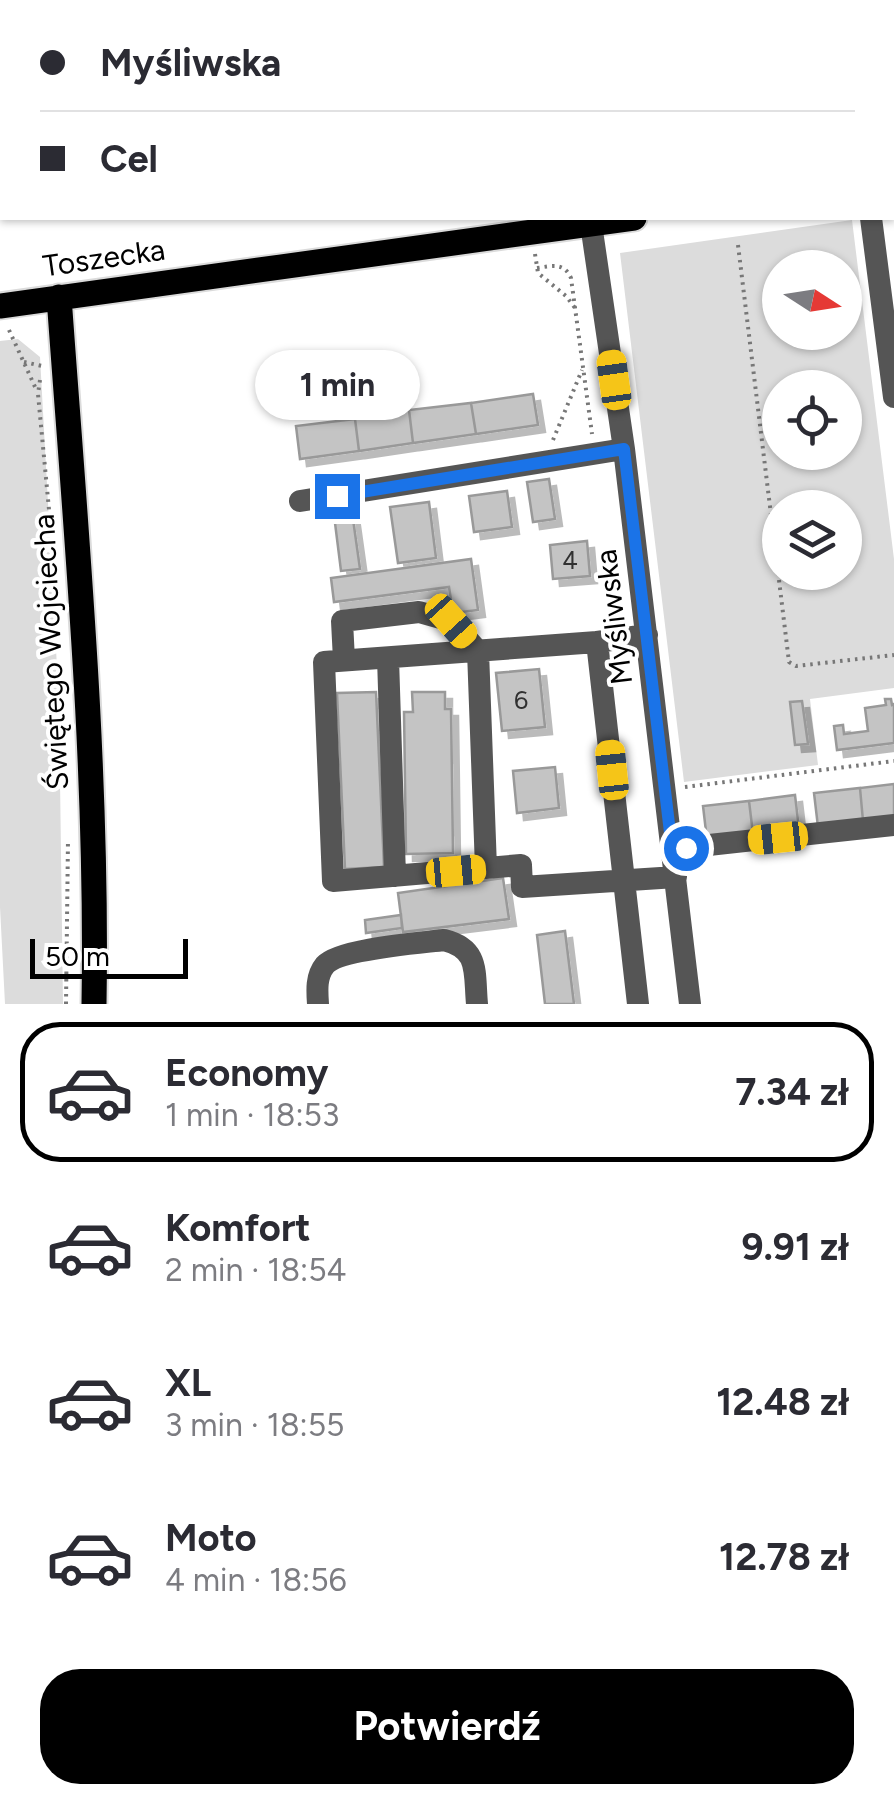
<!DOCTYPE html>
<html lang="pl">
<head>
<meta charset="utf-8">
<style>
  body { margin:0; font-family:Figtree,sans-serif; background:#f2f2f3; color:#2b2b33; height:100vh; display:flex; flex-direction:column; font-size:38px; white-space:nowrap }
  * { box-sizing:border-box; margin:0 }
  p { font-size:32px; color:#7c7c81 }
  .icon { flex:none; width:55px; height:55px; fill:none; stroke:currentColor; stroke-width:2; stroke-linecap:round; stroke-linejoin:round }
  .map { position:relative; height:1004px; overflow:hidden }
  .drawer { display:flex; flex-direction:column; background:#fff; flex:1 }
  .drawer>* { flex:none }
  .banner { position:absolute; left:0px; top:0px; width:895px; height:220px; box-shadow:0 2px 8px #0004; display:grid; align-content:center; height:220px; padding:0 40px; background:#fff }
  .needle { width:65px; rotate:102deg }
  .controls { position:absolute; left:762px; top:250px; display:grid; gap:20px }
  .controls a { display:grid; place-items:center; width:100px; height:100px; border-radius:50%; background:#fff; box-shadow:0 2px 8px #0004; font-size:50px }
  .scale { position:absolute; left:30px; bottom:25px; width:158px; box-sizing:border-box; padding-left:10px; border:5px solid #000; border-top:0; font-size:28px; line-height:35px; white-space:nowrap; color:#000; -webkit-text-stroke:8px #fff; paint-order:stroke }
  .end { position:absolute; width:45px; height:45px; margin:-22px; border:12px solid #1a73e8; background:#fff; box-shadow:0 0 0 5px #fff }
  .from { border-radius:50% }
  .bubble { position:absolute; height:70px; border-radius:35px; background:#fff; box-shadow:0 2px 8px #0004; font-size:32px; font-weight:700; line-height:70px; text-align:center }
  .car { position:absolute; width:30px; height:60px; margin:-30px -15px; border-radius:12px; box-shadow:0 0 8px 2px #0007; background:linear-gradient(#f5c518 24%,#345 0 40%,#f5c518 0 76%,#345 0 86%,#f5c518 0) }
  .banner b { display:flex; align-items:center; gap:35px; height:95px; font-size:38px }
  .banner b+b { border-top:2px solid #e1e1e2 }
  .banner i { width:25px; height:25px; background:#2b2b33 }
  ul { padding:18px 0 0; list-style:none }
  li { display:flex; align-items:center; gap:30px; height:140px; margin:0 20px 15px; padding:0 20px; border:5px solid transparent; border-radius:40px }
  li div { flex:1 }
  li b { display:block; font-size:38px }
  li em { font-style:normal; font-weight:700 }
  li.current { border-color:#000 }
  li>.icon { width:90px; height:90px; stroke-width:1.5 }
  .action { display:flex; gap:20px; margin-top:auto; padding:20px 40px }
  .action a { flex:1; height:115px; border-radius:40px; background:#000; color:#fff; font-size:40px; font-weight:700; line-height:115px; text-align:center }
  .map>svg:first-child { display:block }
  .green { fill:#dcdcdc; fill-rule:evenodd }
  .building { fill:#c4c4c4; stroke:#999; stroke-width:2.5; filter:url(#shadow) }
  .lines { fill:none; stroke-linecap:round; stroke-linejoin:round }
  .major-casing { stroke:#dbdbdb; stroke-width:29 }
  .path { stroke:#777; stroke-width:4; stroke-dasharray:2.5 5; stroke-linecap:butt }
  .minor { stroke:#555; stroke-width:22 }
  .major { stroke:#000; stroke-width:25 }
  .route { stroke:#1a73e8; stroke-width:12 }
  .labels { text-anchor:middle; stroke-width:8; stroke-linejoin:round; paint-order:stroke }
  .number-label { font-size:25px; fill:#313131 }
  .street-label { font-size:30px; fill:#000; stroke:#fff }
</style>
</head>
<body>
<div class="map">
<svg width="894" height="1004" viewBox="0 0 894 1004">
  <defs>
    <filter id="shadow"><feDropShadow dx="7" dy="7" stdDeviation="0" flood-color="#0004"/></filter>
  </defs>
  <rect width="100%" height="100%" fill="#fff"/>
  <!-- green -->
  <path class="green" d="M0,0H337L338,2H2V141L0,128Z
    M852,220L894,559V688L810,699L818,765L684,782L620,253ZM780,268H845V332H780ZM780,388H845V452H780ZM780,508H845V572H780Z
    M18,339L40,357L59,704L63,1004H5L0,907V341Z"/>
  <!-- building -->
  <path class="building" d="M533,394L538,425L476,434L471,403Z
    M471,403L476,434L413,443L409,410Z
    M409,410L413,443L359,451L355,419Z
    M355,419L359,451L300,459L296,426Z
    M549,479L555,519L533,522L527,482Z
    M507,491L512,527L474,532L469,496Z
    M429,502L436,558L398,563L390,507Z
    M352,512L360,569L341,571L334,515Z
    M587,541L590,576L553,579L550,545Z
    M471,559L478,610L453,613L449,587L334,602L331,578Z
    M539,669L545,727L502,731L496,673Z
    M376,692L384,867L345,869L337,693Z
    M412,692H445V709H451L453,853L406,854L404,712H413Z
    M885,699H891L892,705L894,704V743L837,750L834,726L843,725L844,734L868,731L865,708L886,705Z
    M802,701L808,744L795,745L790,702Z
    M555,767L559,808L517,813L513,771Z
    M894,784V818L863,821L860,788Z
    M860,788L863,821L818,827L814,793Z
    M795,795L799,829L753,834L749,801Z
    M749,801L753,834L707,840L703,806Z
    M503,878L509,919L403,932L398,893Z
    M401,915L402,928L366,933L365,920Z
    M565,931L574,1004H545L537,935Z"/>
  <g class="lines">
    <!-- major casing -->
    <g class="major-casing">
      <path id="major" d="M507,0L509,2
        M892,177H894
        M59,297C76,533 98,768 94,1004
        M0,306L634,218"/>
    </g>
    <!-- path -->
    <path class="path" d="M363,0L364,2
      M554,0L556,2
      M588,0L589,2
      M568,2L575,0
      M736,2L749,0
      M880,2L881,0
      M890,2H894
      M892,123H894
      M892,135H894
      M738,245L789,662L796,666L894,655
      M535,254L538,273L566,296L575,308
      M537,268C552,266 564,262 571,278L592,434
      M9,330L36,389
      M24,362L42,366
      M40,380L38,394L50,520
      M553,440L582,370
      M685,787L894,761
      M66,1004L68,839"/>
    <!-- minor -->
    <path class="minor" d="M636,0V2
      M800,2L812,0
      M871,218L894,397
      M591,224L624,449L690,1004
      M300,501L624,449
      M597,642L324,662L333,881L521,865L522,887L676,877
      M388,658L395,876
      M344,660L342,621L419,612L451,621L478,651L486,868
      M672,849L894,825
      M318,1004C317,990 316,976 325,965C339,949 420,943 444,940C480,949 474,972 477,1004
      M638,1004L597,642L647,635"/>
    <!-- major -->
    <use href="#major" class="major"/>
  </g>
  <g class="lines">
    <!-- route -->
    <path class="route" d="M337,496L624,449L672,849L686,848"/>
  </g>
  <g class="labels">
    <!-- number labels -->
    <g class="number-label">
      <text x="570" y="569">4</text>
      <text x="521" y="709">6</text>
    </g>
    <!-- street labels -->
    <g class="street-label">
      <text transform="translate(104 258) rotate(-8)" y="10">Toszecka</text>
      <text transform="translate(614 617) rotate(-97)" y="10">Myśliwska</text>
      <text transform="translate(51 652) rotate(-93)" y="10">Świętego Wojciecha</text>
    </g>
  </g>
</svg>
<div class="controls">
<a><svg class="needle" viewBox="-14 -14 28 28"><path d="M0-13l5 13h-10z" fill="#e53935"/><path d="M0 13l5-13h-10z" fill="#7c7c81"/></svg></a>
<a><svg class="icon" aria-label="locate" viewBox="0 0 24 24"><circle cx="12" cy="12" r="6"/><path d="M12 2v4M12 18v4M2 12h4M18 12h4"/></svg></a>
<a><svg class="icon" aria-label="layers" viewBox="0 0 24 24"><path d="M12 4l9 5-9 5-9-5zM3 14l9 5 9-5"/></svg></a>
</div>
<div class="scale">50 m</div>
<i class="end from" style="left:686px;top:848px"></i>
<i class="end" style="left:337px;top:496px"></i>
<div class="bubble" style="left:255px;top:350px;width:165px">1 min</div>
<i class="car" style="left:614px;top:380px;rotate:352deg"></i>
<i class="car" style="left:451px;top:621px;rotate:138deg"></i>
<i class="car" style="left:612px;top:770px;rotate:354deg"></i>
<i class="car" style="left:778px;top:838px;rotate:264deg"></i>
<i class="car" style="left:456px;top:871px;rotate:85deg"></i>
<div class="banner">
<b><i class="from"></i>Myśliwska</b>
<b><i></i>Cel</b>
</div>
</div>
<section class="drawer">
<ul>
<li class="current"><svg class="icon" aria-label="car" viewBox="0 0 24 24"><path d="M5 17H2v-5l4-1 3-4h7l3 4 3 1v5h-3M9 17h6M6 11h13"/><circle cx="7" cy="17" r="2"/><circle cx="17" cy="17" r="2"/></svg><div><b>Economy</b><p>1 min · 18:53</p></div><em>7.34 zł</em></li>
<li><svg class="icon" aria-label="car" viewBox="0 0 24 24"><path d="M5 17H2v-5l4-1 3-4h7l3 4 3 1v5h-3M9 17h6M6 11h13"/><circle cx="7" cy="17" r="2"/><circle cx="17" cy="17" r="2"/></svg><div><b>Komfort</b><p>2 min · 18:54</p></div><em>9.91 zł</em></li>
<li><svg class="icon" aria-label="car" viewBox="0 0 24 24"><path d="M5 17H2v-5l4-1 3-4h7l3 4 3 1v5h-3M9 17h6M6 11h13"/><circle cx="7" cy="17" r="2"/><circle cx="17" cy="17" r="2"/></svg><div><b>XL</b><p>3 min · 18:55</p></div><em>12.48 zł</em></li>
<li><svg class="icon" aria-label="car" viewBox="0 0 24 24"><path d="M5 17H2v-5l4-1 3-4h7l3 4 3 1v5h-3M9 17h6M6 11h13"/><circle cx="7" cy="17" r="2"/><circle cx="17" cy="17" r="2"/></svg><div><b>Moto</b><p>4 min · 18:56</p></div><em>12.78 zł</em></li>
</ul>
<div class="action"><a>Potwierdź</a></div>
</section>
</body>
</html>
